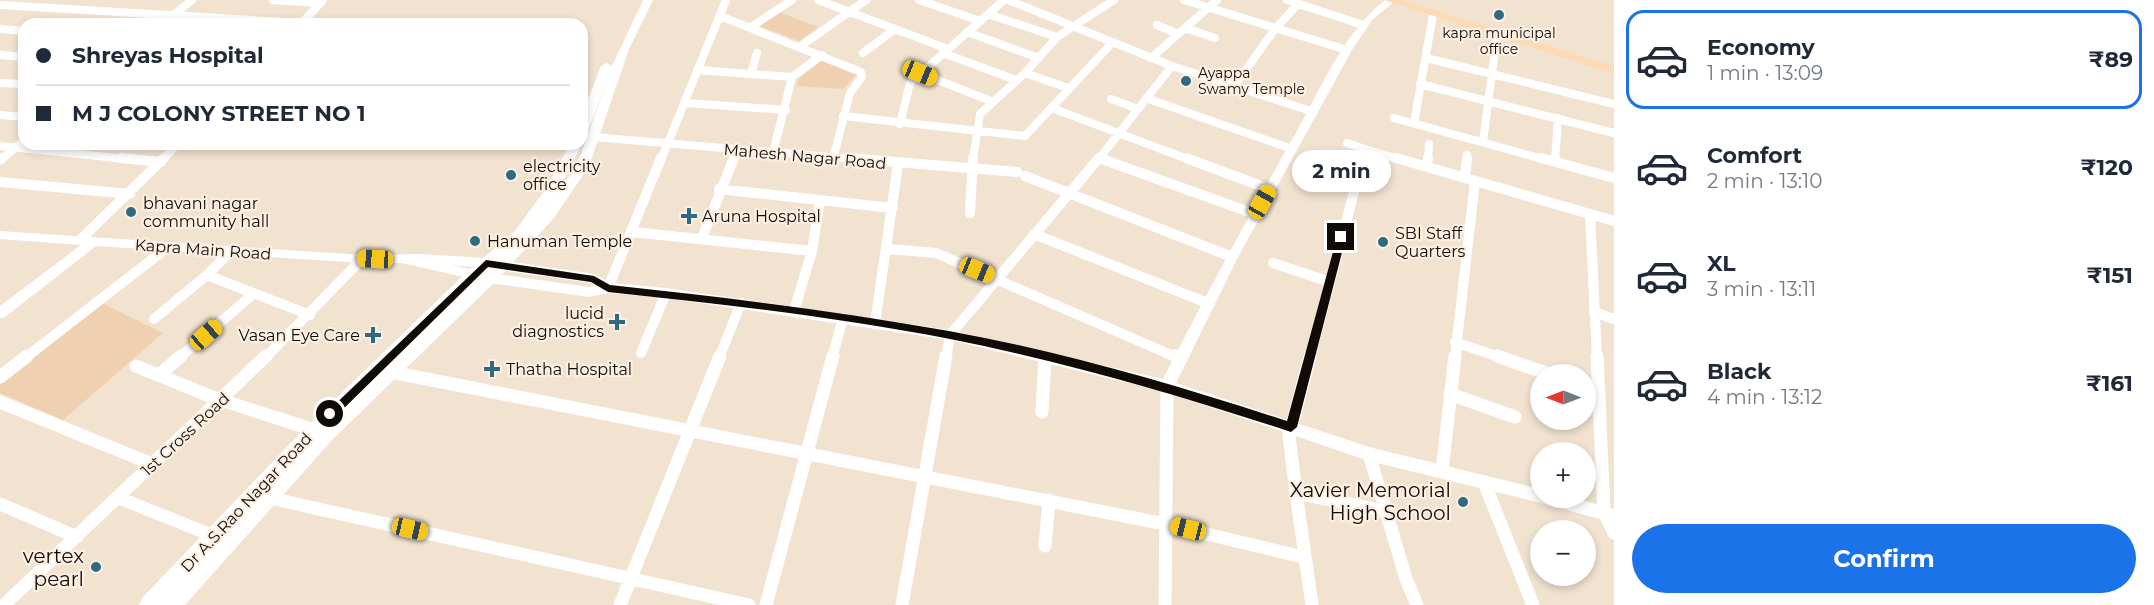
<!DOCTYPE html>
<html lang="en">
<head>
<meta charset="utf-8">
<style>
  body { margin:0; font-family:Montserrat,sans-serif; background:#f2f2f3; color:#1f2937; height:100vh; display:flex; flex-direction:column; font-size:22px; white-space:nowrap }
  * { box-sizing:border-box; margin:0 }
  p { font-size:20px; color:#747a83 }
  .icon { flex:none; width:33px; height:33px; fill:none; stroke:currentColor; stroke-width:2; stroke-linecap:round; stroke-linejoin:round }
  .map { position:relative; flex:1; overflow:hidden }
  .panel { display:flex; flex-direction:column; background:#fff; width:540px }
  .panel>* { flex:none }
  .hud { position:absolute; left:18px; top:18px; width:570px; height:132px; border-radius:18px; box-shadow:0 3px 9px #0003; display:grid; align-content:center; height:132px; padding:0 18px; background:#fff }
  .needle { width:39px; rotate:270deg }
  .fabs { position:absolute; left:1530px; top:364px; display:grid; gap:12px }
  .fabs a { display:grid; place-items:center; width:66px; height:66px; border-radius:50%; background:#fff; box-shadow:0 3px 9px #0003; font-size:30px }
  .end { position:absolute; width:27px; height:27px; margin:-14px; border:8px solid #100b06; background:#fff; box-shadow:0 0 0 3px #fff }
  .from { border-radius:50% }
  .bubble { position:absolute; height:42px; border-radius:21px; background:#fff; box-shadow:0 3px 9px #0003; font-size:20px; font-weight:700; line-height:42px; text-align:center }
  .car { position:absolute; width:18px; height:36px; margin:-18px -9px; border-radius:8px; box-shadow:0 0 4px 2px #0007; background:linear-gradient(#f5c518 24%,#345 0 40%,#f5c518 0 76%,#345 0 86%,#f5c518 0) }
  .hud b { display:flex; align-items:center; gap:21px; height:57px; font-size:22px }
  .hud b+b { border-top:2px solid #e0e1e3 }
  .hud i { width:15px; height:15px; background:#1f2937 }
  ul { padding:10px 0 0; list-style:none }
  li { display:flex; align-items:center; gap:18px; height:99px; margin:0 12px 9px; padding:0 6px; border:3px solid transparent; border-radius:18px }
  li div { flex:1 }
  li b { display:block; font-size:22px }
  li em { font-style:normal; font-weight:700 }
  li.active { border-color:#1a73e8 }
  li>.icon { width:54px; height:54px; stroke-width:1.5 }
  .action { display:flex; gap:12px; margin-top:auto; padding:12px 18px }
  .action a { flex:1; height:69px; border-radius:36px; background:#1a73e8; color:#fff; font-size:24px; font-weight:700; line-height:69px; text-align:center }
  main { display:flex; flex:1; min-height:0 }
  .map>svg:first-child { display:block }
  .green { fill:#efd1b1 }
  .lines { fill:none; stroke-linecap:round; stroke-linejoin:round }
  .minor-far2 { stroke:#fff; stroke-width:8 }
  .minor-far1 { stroke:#fff; stroke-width:10 }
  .minor { stroke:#fff; stroke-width:13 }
  .tertiary { fill:#fff; fill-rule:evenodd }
  .secondary { fill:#fff; fill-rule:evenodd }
  .primary { fill:#fbdab5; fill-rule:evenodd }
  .route { fill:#100b06 }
  .poi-dot { fill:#2e6b81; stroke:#fdf0e3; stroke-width:2 }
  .labels { text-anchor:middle; stroke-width:4.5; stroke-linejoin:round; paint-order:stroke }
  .far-poi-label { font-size:14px; fill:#100b06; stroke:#fdf0e3 }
  .street-label { font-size:16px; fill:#100b06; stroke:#fdf0e3 }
  .poi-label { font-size:16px; fill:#100b06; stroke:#fdf0e3; text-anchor:start }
  .near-poi-label { font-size:20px; fill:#100b06; stroke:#fdf0e3; text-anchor:end }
</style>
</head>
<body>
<main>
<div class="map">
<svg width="1614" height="605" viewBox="0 0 1614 605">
  <rect width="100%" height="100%" fill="#f2e3d1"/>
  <!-- green -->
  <path class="green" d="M779,12L818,27L799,41L759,26Z
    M823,59L858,73L843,89L796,86L800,78Z
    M102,303L163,333L63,420L0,393V384Z"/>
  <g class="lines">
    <!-- minor-far2 -->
    <path class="minor-far2" d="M273,0L320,3
      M818,0L948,49
      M919,0L980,21
      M1008,0L1172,66L1314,112
      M1184,0L1347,50
      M1287,0L1363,25
      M0,5L302,23
      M988,14L1057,37
      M720,16L861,72L862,77L850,93L833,159
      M163,24L192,0
      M301,24L323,0
      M1157,25L1178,34
      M751,27L792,0
      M1185,28L1215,38
      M0,29L24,31
      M967,32L1039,58
      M801,46L866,0
      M863,53L895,29
      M943,53L1016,80
      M0,55L24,57
      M1151,58L1217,0
      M1426,58L1614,104
      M697,70L792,77
      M920,73L991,101
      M1025,73L1068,88
      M751,74L757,53
      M0,83L24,84
      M1420,84L1614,133
      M1235,85L1275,29L1298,4
      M1146,98L1292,149
      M1111,99L1138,109
      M686,103L786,110
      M1052,108L1190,160
      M0,115L24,117
      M843,116L1025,136L1112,43
      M1394,118L1546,160
      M1414,123L1433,15
      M900,124L910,83L1004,0
      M593,137L866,160
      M1483,142L1497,35
      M1347,143L1365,149
      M0,146L136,160
      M773,153L792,77L822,55
      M1099,158L1103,160
      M1,160L24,140
      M162,160L178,144
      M661,160L726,0
      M733,160L737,150
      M973,160L980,114L1025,73L1057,37L1114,0
      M1098,160L1172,66
      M1362,160L1365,149L1401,160
      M1428,160L1429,144
      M1467,160V155
      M1555,160L1558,118"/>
    <!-- minor-far1 -->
    <path class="minor-far1" d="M121,158L161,162
      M848,158L1017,172
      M1099,158L1255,214
      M1186,158L1269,189
      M1396,158L1614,221
      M1541,158L1614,178
      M0,160L2,158
      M1555,161V158
      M1427,167L1428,158
      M1025,176L1232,257
      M1465,178L1467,158
      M0,182L130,194
      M719,189L893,208
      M970,213L973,158
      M1590,214L1597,358
      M633,232L812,251
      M1034,234L1210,304
      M702,238L734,158
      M80,240L164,158
      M888,249L936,253L1178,358
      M1273,263L1330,282
      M207,275L310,315
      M608,288L661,158
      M794,311L812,251L820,200
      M1594,312L1614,319
      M154,319L207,275L231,251
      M875,324L898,164
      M1455,342L1502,358
      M641,353L666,293
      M25,358L168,247
      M179,358L252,295
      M265,358L362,259
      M719,358L741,303
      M832,358L843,318
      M946,358L950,335L1099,158
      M1310,358L1363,158
      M1455,358L1475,181"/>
    <!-- minor -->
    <path class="minor" d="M1175,356L1181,359
      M1497,356L1552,375
      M1597,356L1604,512L1614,533
      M136,366L212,397L314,430
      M391,372L1165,524L1303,557
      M159,375L181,356
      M0,377L27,356
      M1586,386L1597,390
      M1450,394L1515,417
      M0,402L152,464
      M1042,412L1045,358
      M1369,454L1406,579L1417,605
      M1442,471L1455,356
      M1484,482L1533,605
      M1296,493L1289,436L1310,356
      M119,498L214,536
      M270,498L749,605
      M0,504L77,537
      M1045,546L1049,500
      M4,605L266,356
      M620,605L720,356
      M766,605L833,356
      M902,605L946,356
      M1165,605L1167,386
      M1312,605L1296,493L1385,511"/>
    <!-- tertiary -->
    <path class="tertiary" d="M1385,0H1396L1372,20L1352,50L1238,257L1176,383L1369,447L1540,489V498H1574L1614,509V523L1541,503L1369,461L1166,392L950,340L666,298L608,293L589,297L490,283L402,263H362L96,246L5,317L0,318V306L81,245L0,239V231L362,255L419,254L486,258L594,274L611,283L666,288L950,330L1163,379C1206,295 1250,213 1297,131C1322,85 1344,33 1385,0ZM451,265L486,268L591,283L595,286L589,287L490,273Z"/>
    <!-- secondary -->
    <path class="secondary" d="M643,0H653L629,49L592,157L583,175L554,218L495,282L332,440L185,605H139L142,598L308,425L469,270L514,232L545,190L570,144H582L558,192L541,216L544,212L571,174L580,157L608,78L588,131L582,135V115L601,66L607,63L612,66Z"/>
    <!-- primary -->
    <path class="primary" d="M1384,0H1403L1614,66V74Z"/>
  </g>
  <!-- route -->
  <path class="route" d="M1341,234L1346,237L1297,427L1291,432C1179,395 1066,362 950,339C837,317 722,304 608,292L591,282L488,267L334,418L330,419L325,414L486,260L594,276L610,285C723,297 837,311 949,331C1064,352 1176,385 1287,421L1337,237Z"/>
  <!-- markers -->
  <g class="poi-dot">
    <circle cx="1499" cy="15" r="6"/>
    <circle cx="1186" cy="81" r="6"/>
    <circle cx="511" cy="175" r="6"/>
    <circle cx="131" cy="212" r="6"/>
    <path d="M686 207h6v6h6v6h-6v6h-6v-6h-6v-6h6z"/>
    <circle cx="475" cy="241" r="6"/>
    <circle cx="1383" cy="242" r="6"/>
    <path d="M614 313h6v6h6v6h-6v6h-6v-6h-6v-6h6z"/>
    <path d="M370 326h6v6h6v6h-6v6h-6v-6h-6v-6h6z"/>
    <path d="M489 360h6v6h6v6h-6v6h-6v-6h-6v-6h6z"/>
    <circle cx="1463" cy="502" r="6"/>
    <circle cx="96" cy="567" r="6"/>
  </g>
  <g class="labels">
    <!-- far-poi labels -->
    <g class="far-poi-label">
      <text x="1499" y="38">kapra municipal<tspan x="1499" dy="16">office</tspan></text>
      <text x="1198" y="78" text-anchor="start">Ayappa<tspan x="1198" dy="16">Swamy Temple</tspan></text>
    </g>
    <!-- street labels -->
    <g class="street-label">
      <text transform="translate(805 156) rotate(5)" y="6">Mahesh Nagar Road</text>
      <text transform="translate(203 249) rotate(4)" y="6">Kapra Main Road</text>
      <text transform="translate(185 434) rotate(-43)" y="6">1st Cross Road</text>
      <text transform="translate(246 502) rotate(-47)" y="6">Dr A.S.Rao Nagar Road</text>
    </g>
    <!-- poi labels -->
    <g class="poi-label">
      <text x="523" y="172">electricity<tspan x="523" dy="18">office</tspan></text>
      <text x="143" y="209">bhavani nagar<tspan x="143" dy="18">community hall</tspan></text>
      <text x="702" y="222">Aruna Hospital</text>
      <text x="1395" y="239">SBI Staff<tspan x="1395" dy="18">Quarters</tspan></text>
      <text x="487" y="247">Hanuman Temple</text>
      <text x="604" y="319" text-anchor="end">lucid<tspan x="604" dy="18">diagnostics</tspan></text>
      <text x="360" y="341" text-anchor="end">Vasan Eye Care</text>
      <text x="506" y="375">Thatha Hospital</text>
    </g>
    <!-- near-poi labels -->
    <g class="near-poi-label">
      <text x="1451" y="497">Xavier Memorial<tspan x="1451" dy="23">High School</tspan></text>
      <text x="84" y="563">vertex<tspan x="84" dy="23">pearl</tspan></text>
    </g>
  </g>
</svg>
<div class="fabs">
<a><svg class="needle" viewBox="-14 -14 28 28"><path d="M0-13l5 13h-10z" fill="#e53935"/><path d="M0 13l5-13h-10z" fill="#747a83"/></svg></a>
<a>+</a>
<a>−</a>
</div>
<i class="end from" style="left:330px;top:414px"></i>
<i class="end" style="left:1341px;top:237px"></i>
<div class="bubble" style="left:1292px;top:150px;width:99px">2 min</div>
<i class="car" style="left:920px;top:73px;rotate:112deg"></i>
<i class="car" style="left:1262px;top:202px;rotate:29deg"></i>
<i class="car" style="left:375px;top:259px;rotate:273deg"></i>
<i class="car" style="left:977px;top:270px;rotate:112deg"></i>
<i class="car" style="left:206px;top:335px;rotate:49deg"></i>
<i class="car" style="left:410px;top:529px;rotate:103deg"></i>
<i class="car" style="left:1188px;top:529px;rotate:284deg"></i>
<div class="hud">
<b><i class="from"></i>Shreyas Hospital</b>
<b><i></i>M J COLONY STREET NO 1</b>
</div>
</div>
<section class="panel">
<ul>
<li class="active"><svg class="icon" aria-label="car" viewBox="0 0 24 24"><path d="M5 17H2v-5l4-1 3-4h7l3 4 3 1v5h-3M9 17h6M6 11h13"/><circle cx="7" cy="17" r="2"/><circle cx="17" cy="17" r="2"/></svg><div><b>Economy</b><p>1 min · 13:09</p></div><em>₹89</em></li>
<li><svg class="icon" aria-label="car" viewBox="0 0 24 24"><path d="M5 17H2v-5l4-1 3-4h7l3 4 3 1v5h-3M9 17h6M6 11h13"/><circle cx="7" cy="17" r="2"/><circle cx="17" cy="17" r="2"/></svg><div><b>Comfort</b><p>2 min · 13:10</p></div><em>₹120</em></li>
<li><svg class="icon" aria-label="car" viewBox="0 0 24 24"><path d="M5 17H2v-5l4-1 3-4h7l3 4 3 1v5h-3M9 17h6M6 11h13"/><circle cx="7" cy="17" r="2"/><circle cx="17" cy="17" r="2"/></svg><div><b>XL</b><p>3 min · 13:11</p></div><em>₹151</em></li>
<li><svg class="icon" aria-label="car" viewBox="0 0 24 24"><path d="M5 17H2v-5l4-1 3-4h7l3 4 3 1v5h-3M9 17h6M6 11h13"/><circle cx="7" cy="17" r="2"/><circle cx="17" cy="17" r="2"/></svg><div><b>Black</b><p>4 min · 13:12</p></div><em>₹161</em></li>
</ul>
<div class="action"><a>Confirm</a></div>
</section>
</main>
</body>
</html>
